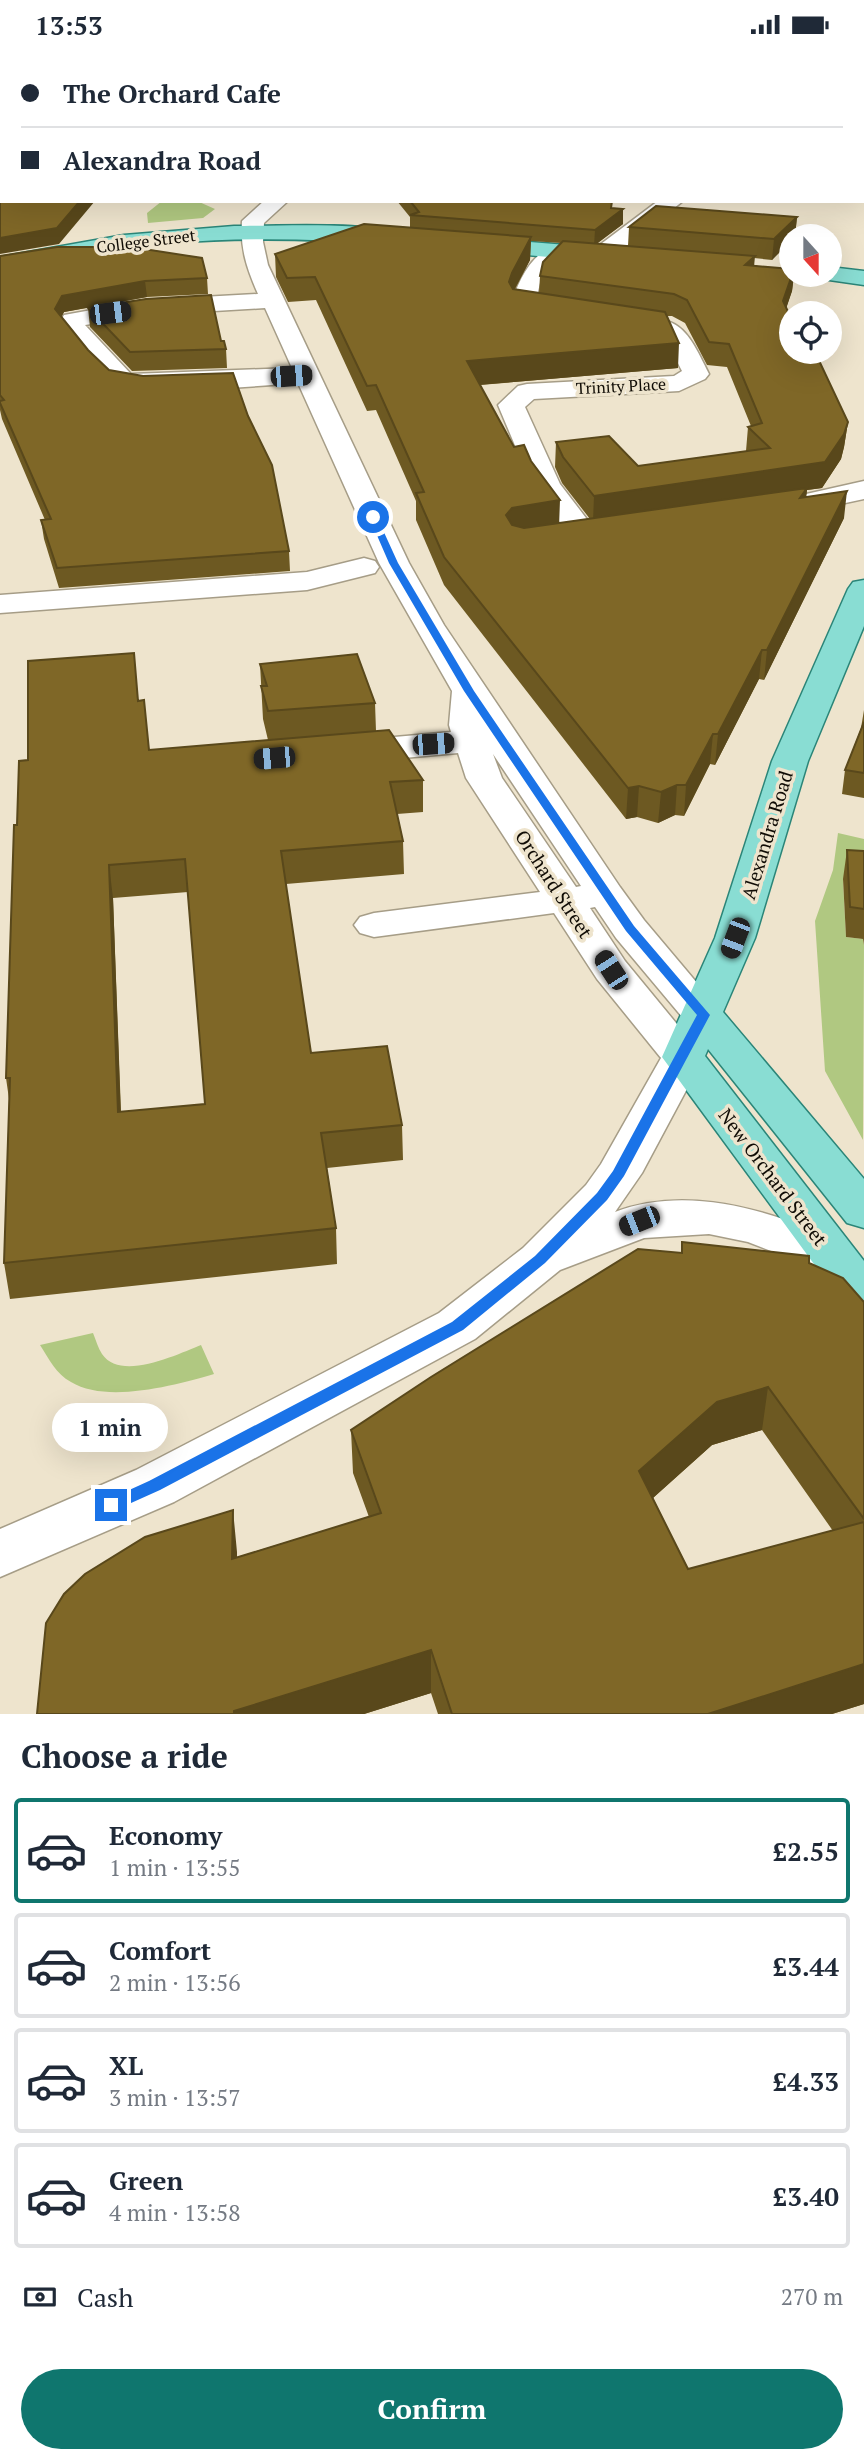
<!DOCTYPE html>
<html lang="en">
<head>
<meta charset="utf-8">
<style>
  body { margin:0; font-family:"PT Serif",serif; background:#f6f6f7; color:#1f2937; height:100vh; display:flex; flex-direction:column; font-size:26px; white-space:nowrap }
  * { box-sizing:border-box; margin:0 }
  p { font-size:23px; color:#747a83 }
  .icon { flex:none; width:38px; height:38px; fill:none; stroke:currentColor; stroke-width:2; stroke-linecap:round; stroke-linejoin:round }
  .map { position:relative; height:1665px; overflow:hidden }
  .drawer { display:flex; flex-direction:column; background:#fff; flex:1 }
  .drawer>* { flex:none }
  .hud { position:absolute; left:0px; top:0px; width:864px; height:154px; box-shadow:0 7px 28px #0002; display:grid; align-content:center; height:154px; padding:0 21px; background:#fff }
  .needle { width:46px; rotate:159deg }
  .fabs { position:absolute; left:779px; top:175px; display:grid; gap:14px }
  .fabs a { display:grid; place-items:center; width:63px; height:63px; border-radius:50%; background:#fff; box-shadow:0 7px 28px #0002; font-size:35px }
  .end { position:absolute; width:32px; height:32px; margin:-16px; border:9px solid #1a73e8; background:#fff; box-shadow:0 0 0 4px #fff }
  .from { border-radius:50% }
  .bubble { position:absolute; height:49px; border-radius:24px; background:#fff; box-shadow:0 7px 28px #0002; font-size:23px; font-weight:700; line-height:49px; text-align:center }
  .car { position:absolute; width:21px; height:42px; margin:-21px -10px; border-radius:9px; box-shadow:0 0 5px 2px #0007; background:linear-gradient(#222 24%,#8ab4d8 0 40%,#222 0 76%,#8ab4d8 0 86%,#222 0) }
  .hud b { display:flex; align-items:center; gap:24px; height:66px; font-size:26px }
  .hud b+b { border-top:2px solid #e0e1e3 }
  .hud i { width:18px; height:18px; background:#1f2937 }
  ul { padding:0; list-style:none }
  li { display:flex; align-items:center; gap:21px; height:105px; margin:0 14px 10px; padding:0 7px; border:4px solid #e0e1e3; border-radius:7px }
  li div { flex:1 }
  li b { display:block; font-size:26px }
  li em { font-style:normal; font-weight:700 }
  li.active { border-color:#0f766e }
  li>.icon { width:63px; height:63px; stroke-width:1.5 }
  h2 { padding:0 21px; font-size:32px; line-height:84px }
  .pay { display:flex; align-items:center; gap:18px; height:77px; padding:0 21px; font-size:26px }
  .pay p { margin-inline-start:auto }
  .primary-button { display:flex; gap:14px; margin-top:auto; padding:14px 21px }
  .primary-button a { flex:1; height:80px; border-radius:42px; background:#0f766e; color:#fff; font-size:28px; font-weight:700; line-height:80px; text-align:center }
  .status { display:flex; justify-content:space-between; align-items:center; height:49px; padding:0 35px; background:#fff; direction:ltr }
  .status svg { height:19px; fill:currentColor }
  .map>svg:first-child { display:block }
  .green { fill:#b0c881 }
  .lines { fill:none; stroke-linecap:round; stroke-linejoin:round }
  .minor-casing { stroke:#a69d87; stroke-width:3 }
  .major-casing { stroke:#2b8578; stroke-width:3 }
  .minor { fill:#fff; fill-rule:evenodd }
  .major { fill:#89ddd3; fill-rule:evenodd }
  .wall { fill:#6d5922; fill-rule:evenodd }
  .shaded-wall { fill:#59481b }
  .building { fill:#7f6727; stroke:#59481b; stroke-width:2; fill-rule:evenodd }
  .route { fill:#1a73e8 }
  .labels { text-anchor:middle; stroke-width:7; stroke-linejoin:round; paint-order:stroke }
  .far-street-label { font-size:16px; fill:#100c05; stroke:#eee4cd }
  .street-label { font-size:19px; fill:#100c05; stroke:#eee4cd }
</style>
</head>
<body>
<div class="status"><b>13:53</b><svg viewBox="0 0 49 12"><path d="M0 12V9h3v3zM5 12V6h3v6zM10 12V3h3v9zM15 12V0h3v12zM26 1h20v11H26zM47 4h2v5h-2z"/></svg></div>
<div class="map">
<svg width="864" height="1665" viewBox="0 0 864 1665">
  <rect width="100%" height="100%" fill="#eee4cd"/>
  <!-- green -->
  <path class="green" d="M162,152H197L215,160L203,169L148,174L147,164Z
    M838,784L864,790V832L843,831L846,888L863,890L864,896L863,1091L825,1022L815,872L833,821Z
    M93,1284C96,1291 98,1299 102,1305C121,1333 178,1305 201,1296L214,1325C176,1336 107,1355 71,1333C56,1325 49,1310 40,1296Z"/>
  <g class="lines">
    <!-- minor casing -->
    <g class="minor-casing">
      <path id="minor" d="M864,33V45H863V34Z
        M264,152H288L264,174L263,193L268,216L409,514L444,576L620,838L644,871L724,966L718,975L703,979L688,975L616,889L595,858L590,859L625,912L704,1008L642,1124L615,1163C679,1139 748,1156 808,1179C827,1187 847,1190 857,1208L850,1220L833,1226L748,1193L709,1185L644,1189L560,1221L475,1290L174,1453L0,1528V1480L136,1421L439,1264L523,1199L586,1136L601,1115L661,1009L597,930L554,864L374,888L360,884L354,876L360,868L374,864L540,843L466,729L458,704L349,714L337,710L331,703L337,696L349,692L451,683L449,676L452,642L379,514L298,334C267,336 132,349 111,336C99,328 68,288 59,275L64,266L147,251L258,245C247,220 240,200 242,172ZM265,259L292,319L131,325L85,276L147,266ZM493,705L581,837L576,838L502,729Z
        M658,152H683L609,211H593L590,206L593,201Z
        M557,196L565,198L568,203L540,234L536,252L569,257L572,262L569,267L560,269L515,262L511,257C517,234 531,203 557,196Z
        M623,263C680,271 684,273 709,325L705,330L679,342L534,350L525,358L560,435L599,486L595,492L584,495L573,492L532,437L498,356L518,337L527,335L674,327L682,322C660,276 660,286 614,275L611,270L614,265Z
        M864,432V450L794,465L784,462L779,456L784,450Z
        M364,509L375,512L379,518L375,524L307,541L0,564V546L307,523Z"/>
    </g>
    <!-- major casing -->
    <g class="major-casing">
      <path id="major" d="M234,177C280,177 352,173 395,183L398,188L395,193L387,195C316,190 245,188 174,194C115,199 58,212 0,222V208L124,186Z
        M479,189L604,199L612,201L615,206L612,211L604,213L471,201L468,196L471,191Z
        M830,218L864,222V236L822,230L819,226H830Z
        M864,531V577L808,712L755,889L723,963L864,1130V1179L847,1174L708,1000L705,1007L864,1212V1265L847,1260L662,1008L715,889L772,712L848,540L853,533Z"/>
    </g>
    <!-- minor -->
    <use href="#minor" class="minor"/>
    <!-- major -->
    <use href="#major" class="major"/>
  </g>
  <!-- wall -->
  <path class="wall" d="M0,0H864V23L863,22V2H2V37L0,38Z
    M397,152H612V159L623,175L597,194L628,197L629,178L797,168L795,187H791L772,211L754,209V216L794,226L792,242L786,259L791,303L848,373L844,398L841,410L822,439L807,441L806,448L844,469L764,631L759,630L715,716L710,715L684,767L675,766L658,774L637,768L626,770L444,536L416,471V452L376,361L367,362L316,251L288,253L276,228L275,205L410,179V168ZM531,192L561,194L540,227L539,244L515,240L530,211ZM666,267H672L685,274L707,316L727,318L751,377L748,378L746,402L638,417L556,393L555,418L562,434L590,470L560,474L514,398L480,336L678,319Z
    M0,207L207,229L208,245L147,248L64,263L61,268L88,301L289,502L290,522L59,539L44,490L41,471H45L2,370L0,361Z
    M88,259L221,292L226,300L227,319L132,322L90,278Z
    M260,615L375,654L376,682L423,731V763L397,765L403,792L404,825L286,835L311,1004L402,1076L403,1111L327,1119L336,1179L337,1215L10,1250L4,1214L9,1050L6,1029L17,776L28,711L138,652L149,701L268,691L263,670ZM188,843L205,1055L121,1063L113,849Z
    M864,661V749L842,745L845,721L861,679Z
    M847,801L864,802V896L863,890L846,888L843,830Z
    M682,1193L809,1214L864,1253V1655L832,1665H438L431,1644L364,1665H37L237,1503V1508L369,1468L353,1424L351,1381L681,1204ZM762,1381L833,1482L688,1520L653,1449L712,1396Z"/>
  <!-- shaded-wall -->
  <path class="shaded-wall" d="M0,23L2,37L0,38Z
    M863,114H864V136H863Z
    M80,152H95L59,195L0,205V189Z
    M623,160V175L594,197L595,181Z
    M797,168L795,187H791V192L772,211L774,190Z
    M531,188L530,211L511,247L509,233L512,224Z
    M755,207L753,229L745,216Z
    M792,226H794L792,242L781,275L783,252Z
    M145,232L147,248L64,263L57,277L55,260L62,247Z
    M679,294L678,319L466,337L467,312Z
    M848,373L844,398L841,410L822,439L807,441L804,466L593,473L594,447L825,413Z
    M847,442L844,469L764,631L767,601Z
    M560,451L559,478L506,494V466L512,459Z
    M762,601L759,630L715,716L718,685Z
    M713,685L710,715L684,767L686,736Z
    M677,736L675,766L658,774L661,743Z
    M639,737L637,768L626,770L628,739Z
    M109,816L113,849L122,1099L118,1063Z
    M768,1338L762,1381L712,1396L635,1465L639,1422L717,1353Z
    M233,1461L237,1503L235,1552L232,1510Z
    M431,1601V1644L364,1665H234V1662Z
    M864,1615V1655L832,1665H708Z"/>
  <!-- building -->
  <path class="building" d="M0,0H864V9H863V2H2V24L0,23Z
    M2,39V152H80L57,179L0,189V40Z
    M864,88V114H863V89Z
    M410,152H612L611,159L623,160L595,181L410,166L419,163Z
    M656,157L797,168L774,190L629,178Z
    M364,175L531,188L512,224L509,233L513,240L665,263L679,294L467,312L514,398L524,396L531,412L560,451L512,459L506,466L512,476L524,479L807,439L800,449L847,442L767,601H762L718,685H713L686,736H677L661,743L639,737L628,739L444,508L416,444L424,443L376,336L367,337L315,228L287,229L275,205Z
    M563,192L755,207L745,216L791,220V226H792L783,252L791,269V303H815L848,373L844,385L825,413L594,447L563,408L556,393L609,387L638,417L770,399L748,378L762,374L729,295L709,293L687,251L674,245L540,227L543,213Z
    M57,198H131L202,209L207,229L145,232L62,247L55,260L88,301L109,321L143,327L233,324L248,367L272,416L289,502L57,519L41,471L51,470L0,354V352L4,351L0,346V207Z
    M211,246L221,292H224L226,300L130,303L88,259L146,250Z
    M134,604L138,652L144,651L149,701L389,681L423,731L390,733L403,792L281,802L311,1004L387,997L402,1076L321,1084L336,1179L4,1214L10,1029H6L14,776H17L19,712L28,711V612ZM185,810L205,1055L118,1063L109,816Z
    M357,605L375,654L268,662L261,637H267L260,615Z
    M864,673V724L845,721Z
    M847,801L864,802V860L850,858Z
    M682,1193L809,1207V1214L843,1229L864,1253V1470L768,1338L717,1353L639,1422L688,1520L864,1473V1615L708,1665H452L431,1601L234,1662V1665H37L46,1574L64,1545L85,1525L145,1488L233,1461L232,1510L381,1464L351,1381L431,1328L638,1200L682,1204Z"/>
  <!-- route -->
  <path class="route" d="M373,465L377,468L398,514L474,642L634,877L710,966L624,1127L607,1151L545,1214L463,1281L160,1441L111,1463L105,1461L103,1456L105,1452L149,1432L452,1273L535,1207L597,1144L613,1122L697,966L626,882L464,642L389,514L369,468Z"/>
  <g class="labels">
    <!-- far-street labels -->
    <g class="far-street-label">
      <text transform="translate(146 192) rotate(-7)" y="6">College Street</text>
      <text transform="translate(621 337) rotate(-3)" y="6">Trinity Place</text>
    </g>
    <!-- street labels -->
    <g class="street-label">
      <text transform="translate(767 786) rotate(-73)" y="7">Alexandra Road</text>
      <text transform="translate(554 835) rotate(57)" y="7">Orchard Street</text>
      <text transform="translate(773 1128) rotate(53)" y="7">New Orchard Street</text>
    </g>
  </g>
</svg>
<div class="fabs">
<a><svg class="needle" viewBox="-14 -14 28 28"><path d="M0-13l5 13h-10z" fill="#e53935"/><path d="M0 13l5-13h-10z" fill="#747a83"/></svg></a>
<a><svg class="icon" aria-label="locate" viewBox="0 0 24 24"><circle cx="12" cy="12" r="6"/><path d="M12 2v4M12 18v4M2 12h4M18 12h4"/></svg></a>
</div>
<i class="end from" style="left:373px;top:468px"></i>
<i class="end" style="left:111px;top:1456px"></i>
<div class="bubble" style="left:52px;top:1354px;width:116px">1 min</div>
<i class="car" style="left:110px;top:264px;rotate:83deg"></i>
<i class="car" style="left:291px;top:327px;rotate:86deg"></i>
<i class="car" style="left:433px;top:695px;rotate:86deg"></i>
<i class="car" style="left:274px;top:709px;rotate:265deg"></i>
<i class="car" style="left:735px;top:889px;rotate:201deg"></i>
<i class="car" style="left:611px;top:921px;rotate:327deg"></i>
<i class="car" style="left:639px;top:1172px;rotate:248deg"></i>
<div class="hud">
<b><i class="from"></i>The Orchard Cafe</b>
<b><i></i>Alexandra Road</b>
</div>
</div>
<section class="drawer">
<h2>Choose a ride</h2>
<ul>
<li class="active"><svg class="icon" aria-label="car" viewBox="0 0 24 24"><path d="M5 17H2v-5l4-1 3-4h7l3 4 3 1v5h-3M9 17h6M6 11h13"/><circle cx="7" cy="17" r="2"/><circle cx="17" cy="17" r="2"/></svg><div><b>Economy</b><p>1 min · 13:55</p></div><em>£2.55</em></li>
<li><svg class="icon" aria-label="car" viewBox="0 0 24 24"><path d="M5 17H2v-5l4-1 3-4h7l3 4 3 1v5h-3M9 17h6M6 11h13"/><circle cx="7" cy="17" r="2"/><circle cx="17" cy="17" r="2"/></svg><div><b>Comfort</b><p>2 min · 13:56</p></div><em>£3.44</em></li>
<li><svg class="icon" aria-label="car" viewBox="0 0 24 24"><path d="M5 17H2v-5l4-1 3-4h7l3 4 3 1v5h-3M9 17h6M6 11h13"/><circle cx="7" cy="17" r="2"/><circle cx="17" cy="17" r="2"/></svg><div><b>XL</b><p>3 min · 13:57</p></div><em>£4.33</em></li>
<li><svg class="icon" aria-label="car" viewBox="0 0 24 24"><path d="M5 17H2v-5l4-1 3-4h7l3 4 3 1v5h-3M9 17h6M6 11h13"/><circle cx="7" cy="17" r="2"/><circle cx="17" cy="17" r="2"/></svg><div><b>Green</b><p>4 min · 13:58</p></div><em>£3.40</em></li>
</ul>
<div class="pay"><svg class="icon" aria-label="cash" viewBox="0 0 24 24"><path d="M3 7h18v10H3z"/><circle cx="12" cy="12" r="2"/></svg>Cash<p>270 m</p></div>
<div class="primary-button"><a>Confirm</a></div>
</section>
</body>
</html>
